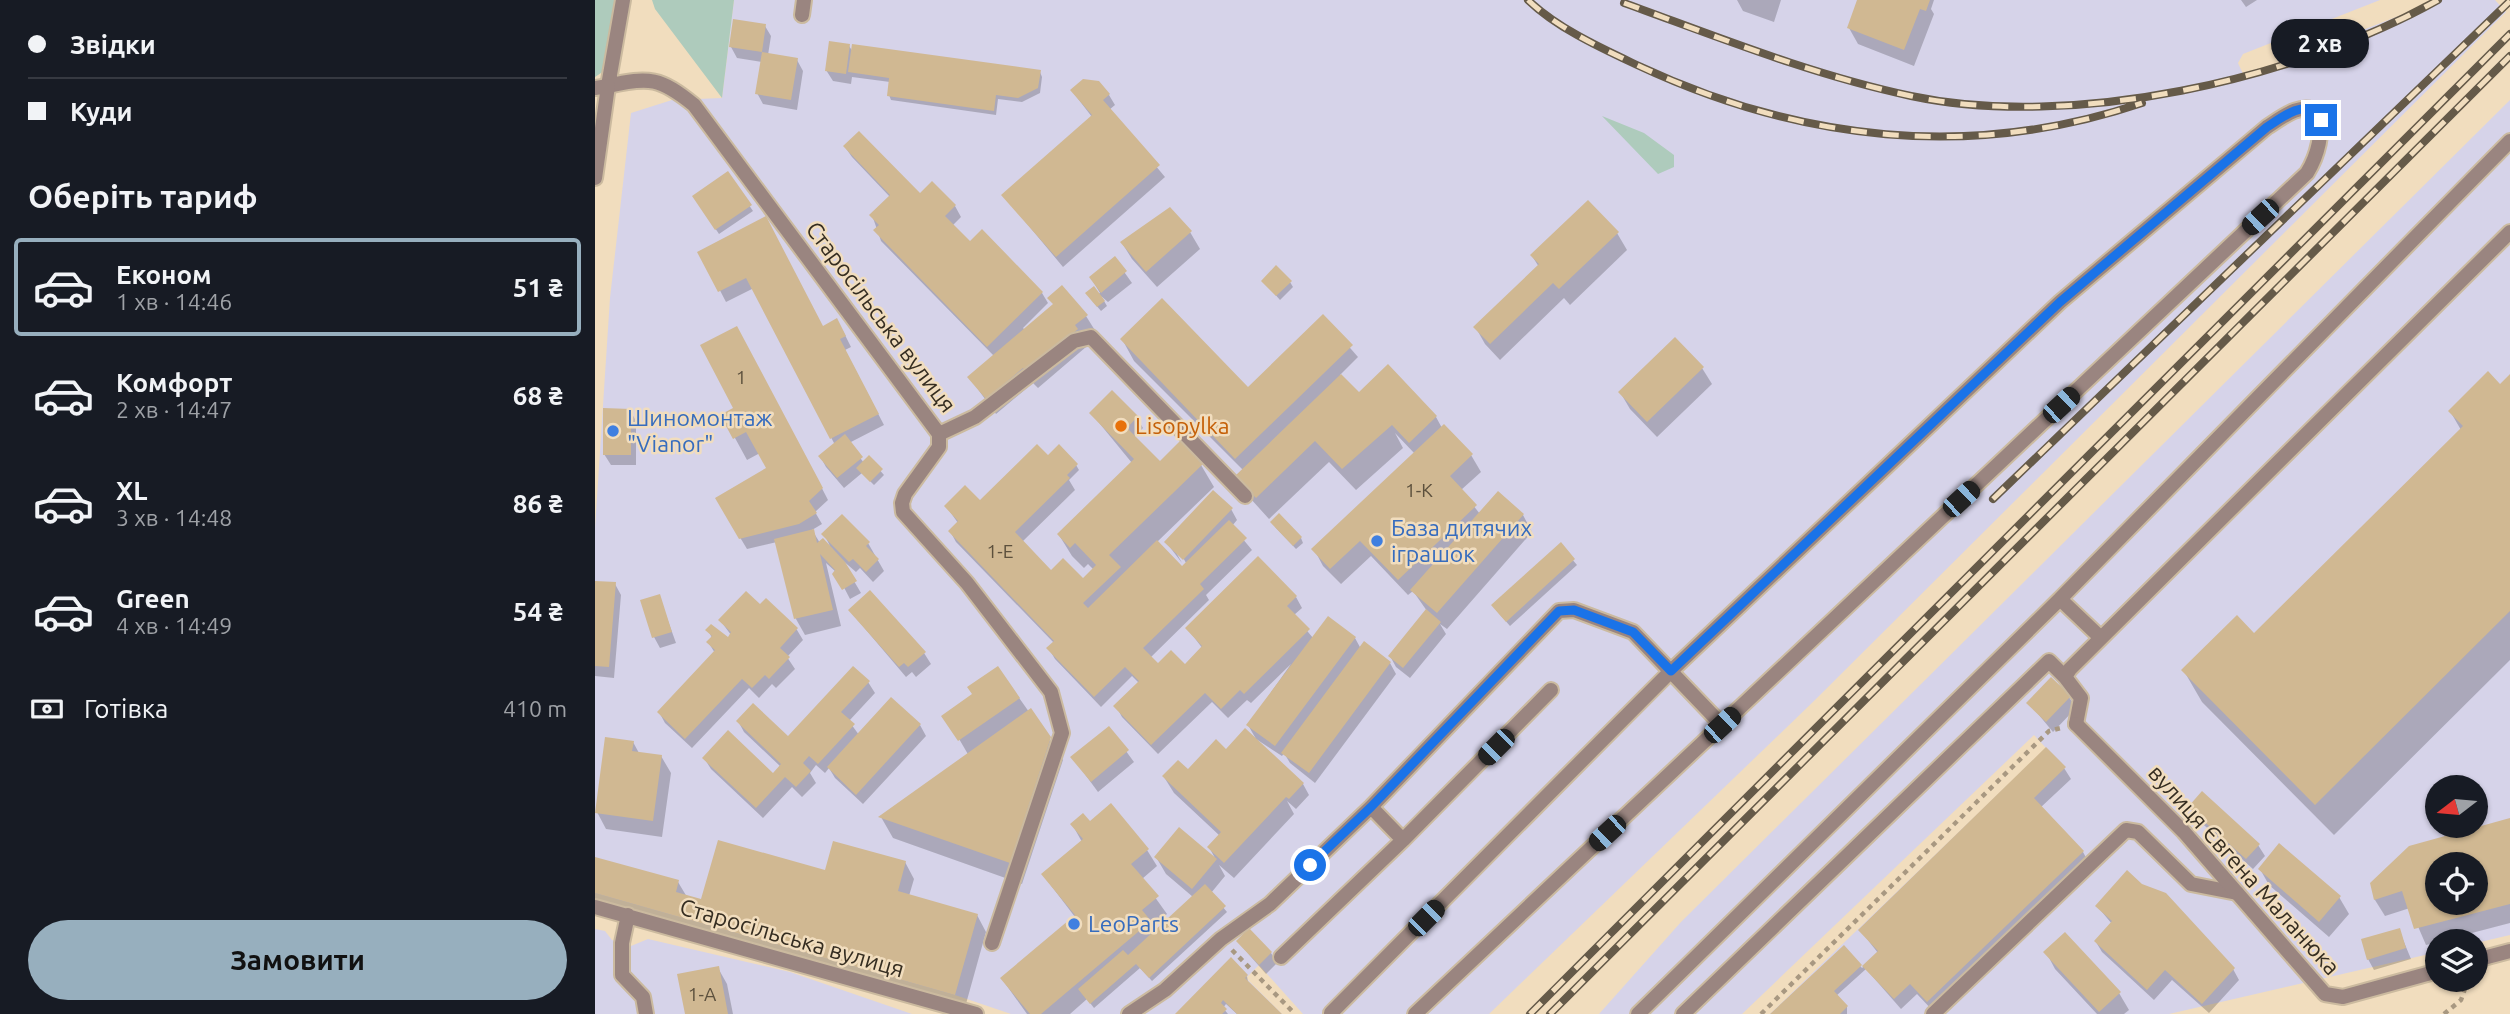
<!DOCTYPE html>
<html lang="uk">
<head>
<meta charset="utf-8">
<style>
  body { margin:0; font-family:Ubuntu,sans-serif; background:#242831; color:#f1f3f6; height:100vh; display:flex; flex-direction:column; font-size:26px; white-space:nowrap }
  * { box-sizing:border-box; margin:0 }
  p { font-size:23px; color:#9ea1a6 }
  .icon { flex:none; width:38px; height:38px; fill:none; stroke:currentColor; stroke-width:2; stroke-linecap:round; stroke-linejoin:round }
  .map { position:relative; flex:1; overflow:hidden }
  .sheet { display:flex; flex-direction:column; background:#171b24; width:595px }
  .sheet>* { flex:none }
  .guide { display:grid; align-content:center; height:154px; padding:0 28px; background:#171b24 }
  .needle { width:46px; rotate:254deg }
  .controls { position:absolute; left:1830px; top:775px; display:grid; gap:14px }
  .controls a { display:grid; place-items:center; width:63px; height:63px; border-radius:50%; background:#171b24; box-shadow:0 2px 5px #0004; font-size:35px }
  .end { position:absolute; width:32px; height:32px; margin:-16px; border:9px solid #1a73e8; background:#fff; box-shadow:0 0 0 4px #fff }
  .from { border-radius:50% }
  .bubble { position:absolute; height:49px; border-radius:24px; background:#171b24; box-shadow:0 2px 5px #0004; font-size:23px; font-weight:700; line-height:49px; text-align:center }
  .car { position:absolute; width:21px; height:42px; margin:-21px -10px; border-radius:9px; box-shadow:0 0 5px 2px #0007; background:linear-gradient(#222 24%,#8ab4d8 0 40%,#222 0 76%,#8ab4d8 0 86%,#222 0) }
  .guide b { display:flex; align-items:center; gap:24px; height:66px; font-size:26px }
  .guide b+b { border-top:2px solid #363941 }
  .guide i { width:18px; height:18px; background:#f1f3f6 }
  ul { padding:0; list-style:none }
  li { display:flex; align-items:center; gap:21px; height:98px; margin:0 14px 10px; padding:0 14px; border:4px solid transparent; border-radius:7px }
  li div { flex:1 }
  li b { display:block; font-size:26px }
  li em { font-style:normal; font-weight:700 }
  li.active { border-color:#97afbe }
  li>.icon { width:63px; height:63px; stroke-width:1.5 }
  h2 { padding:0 28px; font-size:32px; line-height:84px }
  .pay { display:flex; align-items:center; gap:18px; height:77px; padding:0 28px; font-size:26px }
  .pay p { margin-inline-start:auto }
  .action { display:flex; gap:14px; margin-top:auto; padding:14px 28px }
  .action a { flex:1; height:80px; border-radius:42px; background:#97afbe; color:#111; font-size:28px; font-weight:700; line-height:80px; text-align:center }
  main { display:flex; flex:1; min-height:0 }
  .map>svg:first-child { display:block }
  .industrial { fill:#d6d3e9; fill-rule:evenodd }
  .green { fill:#aecbbc }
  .shadow { fill:#0003; fill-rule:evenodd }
  .building { fill:#d0b892; fill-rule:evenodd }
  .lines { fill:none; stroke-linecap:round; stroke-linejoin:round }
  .lane-casing { stroke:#cbba9f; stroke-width:18 }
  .street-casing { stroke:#cbba9f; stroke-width:18 }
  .path { stroke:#a89881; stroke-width:4.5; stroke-dasharray:5 5; stroke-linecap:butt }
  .lane { stroke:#9a8580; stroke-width:14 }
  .street { stroke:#9a8580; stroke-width:14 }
  .rail-casing { stroke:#655a49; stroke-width:8 }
  .rail { stroke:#f1ddbe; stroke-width:5; stroke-dasharray:16; stroke-linecap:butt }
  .route { stroke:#1a73e8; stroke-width:9 }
  .food-dot { fill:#e8710a; stroke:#f1ddbe; stroke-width:2.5 }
  .shop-dot { fill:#3f7fe0; stroke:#f1ddbe; stroke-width:2.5 }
  .labels { text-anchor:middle; stroke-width:5; stroke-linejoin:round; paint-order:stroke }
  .number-label { font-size:19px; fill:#5c503d }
  .street-label { font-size:23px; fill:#352d21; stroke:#f1ddbe }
  .shop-label { font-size:23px; fill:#366cbe; stroke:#f1ddbe; text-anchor:start }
  .food-label { font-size:23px; fill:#c56008; stroke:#f1ddbe; text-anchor:start }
</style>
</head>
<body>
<main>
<section class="sheet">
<div class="guide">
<b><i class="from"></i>Звідки</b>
<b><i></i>Куди</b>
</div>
<h2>Оберіть тариф</h2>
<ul>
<li class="active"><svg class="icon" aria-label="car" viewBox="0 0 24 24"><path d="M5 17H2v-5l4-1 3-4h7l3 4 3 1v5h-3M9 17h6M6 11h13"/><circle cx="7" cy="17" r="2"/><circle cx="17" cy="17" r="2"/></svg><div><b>Економ</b><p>1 хв · 14:46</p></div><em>51 ₴</em></li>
<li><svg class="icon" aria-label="car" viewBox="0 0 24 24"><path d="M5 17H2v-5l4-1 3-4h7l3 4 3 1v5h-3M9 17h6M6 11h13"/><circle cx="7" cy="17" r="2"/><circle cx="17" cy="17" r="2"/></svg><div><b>Комфорт</b><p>2 хв · 14:47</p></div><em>68 ₴</em></li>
<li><svg class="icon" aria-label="car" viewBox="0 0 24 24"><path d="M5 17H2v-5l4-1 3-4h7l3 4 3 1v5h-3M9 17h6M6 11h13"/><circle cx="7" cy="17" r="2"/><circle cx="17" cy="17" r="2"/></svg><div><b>XL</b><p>3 хв · 14:48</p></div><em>86 ₴</em></li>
<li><svg class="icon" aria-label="car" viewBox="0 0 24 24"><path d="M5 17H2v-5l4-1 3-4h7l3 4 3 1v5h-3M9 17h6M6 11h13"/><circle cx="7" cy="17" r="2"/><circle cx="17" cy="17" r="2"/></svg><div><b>Green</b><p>4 хв · 14:49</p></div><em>54 ₴</em></li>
</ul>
<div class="pay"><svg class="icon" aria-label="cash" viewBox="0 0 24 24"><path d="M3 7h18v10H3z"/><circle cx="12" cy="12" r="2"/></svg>Готівка<p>410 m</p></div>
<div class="action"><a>Замовити</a></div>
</section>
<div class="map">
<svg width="1915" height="1014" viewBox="0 0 1915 1014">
  <rect width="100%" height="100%" fill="#f1ddbe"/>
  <!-- industrial -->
  <path class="industrial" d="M139,0H1785L1648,54L1643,63L1649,76L1845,0H1900L1911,12L1220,700L894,1014H708L664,965L651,978L687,1014H416L360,995L0,893V528L15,298L36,113L77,100L127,98Z
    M1915,100V935L1881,943L1843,942V952L1574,1014H1175L1451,748L1439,735L1147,1014H1004L1086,922ZM1843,788H1881V826H1843ZM1843,864H1881V903H1843Z
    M0,929L10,931L17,940L36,946L53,939L195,972L317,1014H0Z"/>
  <!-- green -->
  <path class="green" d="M0,0H20L9,71L0,77Z
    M57,0H139L127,98L60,9Z
    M1007,116L1049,133L1079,155V167L1063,174Z"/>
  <!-- shadow -->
  <path class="shadow" d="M1142,0H1186L1179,22L1148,11Z
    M1264,0H1339L1336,9L1339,14L1319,66L1263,44L1254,28Z
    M1646,0H1662L1651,7Z
    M170,26L176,36L173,55L202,60L208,71L202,110L168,104L162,93L167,62L142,58L136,47Z
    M254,46L258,52L445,72L447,77L445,93L427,102L403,99L401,115L296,100L294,95L295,82L257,77L256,84L238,81L231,70Z
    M477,91L514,95L520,105L514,110L570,177L468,267L408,195L497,117Z
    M250,147L325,195L360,206L366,217L357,226L375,244L447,293L453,303L428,328L430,330L459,305L491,316L501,332L489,342L491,347L443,388L438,383L401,414L374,377L399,356L286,241L277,215L295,197L257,157Z
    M132,173L158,211L124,234L102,201Z
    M171,218L228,328L248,331L256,347L250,350L289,425L254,443L269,463L274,458L289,475L279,485L267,473L249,488L231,467L225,456L240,445L159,288L131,302L105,252Z
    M595,232L605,249L562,287L537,259L527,243Z
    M1022,233L1032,250L975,305L969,298L905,360L890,344L881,328L944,267L937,256Z
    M520,259L537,283L513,302L506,296L512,306L506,311L495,298L505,293L496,278Z
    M668,281L695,282L698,287L685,300Z
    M728,317L763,357L745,375L771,402L841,417L847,428L876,455L886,472L866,490L885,514L903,494L928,515L937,532L852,629L845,624L851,634L815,678L801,667L795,656L832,611L818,591L813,595L776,556L746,584L728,566L719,549L820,454L800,433L808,448L761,490L734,462L674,519L655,498L649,471L539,361L527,339L652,390Z
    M1107,368L1117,384L1062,437L1035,409L1025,392Z
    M1915,376V660L1739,835L1607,702L1589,671L1659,636L1866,430L1855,411L1905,386Z
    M517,393L542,418L548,428L539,437L565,464L606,465L619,487L562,542L587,568L591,563L585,552L582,554L587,563L571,542L636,509L642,520L637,526L657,550L611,595L614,600L555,658L562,665L590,666L608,649L592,628L701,597L707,608L699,615L718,638H760L766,649L795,663L801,674L720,783L695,763L689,753L687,756L661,739L653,725L696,664L656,703L652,700L633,718L617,702L563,754L527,717L521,706L544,683L537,676L506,707L460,659L454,649L459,643L361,542L355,531L363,523L351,506L385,502L481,465L484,470L474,480L480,490L427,542L456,572L488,580L499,570L493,564L489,568L477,556L464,535L537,463L496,413Z
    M35,410L41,421V465H16L9,454Z
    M128,416L219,473L233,500L220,512L227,524L217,530L225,543L235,546L229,534L273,543L289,571L278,582L265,568L261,572L246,559L266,593L255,599L241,572L231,563L246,626L210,635L201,619L182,542L152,549L122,499L173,468L165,453L152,460Z
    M680,527L706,538L708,543L701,549Z
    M965,545L982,565L915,626L901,610Z
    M0,582L20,584L26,595L19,678L0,676Z
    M64,596L81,643L65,648L59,637Z
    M171,600L202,630L208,640L192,657L200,669L181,688L177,684L164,698L154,688L97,748L70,723L64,712L120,653L113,642L117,638L113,630L133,639L136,635L125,620L165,606Z
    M255,611L329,653L336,664L321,677L317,672L311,677Z
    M403,668L468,760L427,884L298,838L286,817L374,756L360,732L379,695Z
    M273,682L280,693L254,721L264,735L325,725L331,736L268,804L240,778L234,768L230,773L221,765L215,773L221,783L207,797L197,787L168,818L116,769L109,758L178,775L186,767L149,732L143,721L193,738Z
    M1474,697L1481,708L1458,732L1434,703Z
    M514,728L539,762L503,792L478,758Z
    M38,742L44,753L66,756L76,773L67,837L11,829L2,812Z
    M636,756L708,784L714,795L701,809L692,801L699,814L639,878L624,865L630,876L616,893L632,912L557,981L545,968L499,1008L492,999L475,1014H432L407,979L480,917L448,875L487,842L477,824L494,823L552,850L562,866L547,879L572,914L557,926L560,932L598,897L571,874L561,857L585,829L621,860L614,847L625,836L579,793L569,777Z
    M1469,768L1476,779L1445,808L1488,852L1494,863L1339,1012L1322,994L1306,1009L1271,969L1241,996L1252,1007V1014H1177L1249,948L1267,968L1283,953L1265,930Z
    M1595,807L1663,845L1670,856L1658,869L1601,818Z
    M1915,820V923L1831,945L1815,908L1790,916L1780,900L1777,884ZM1843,864H1881V903H1843Z
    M0,858L83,882L92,897L108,901L231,872L310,862L319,879L314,896L382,915L391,932L369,1011L0,907Z
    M1665,869L1744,897L1754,914L1734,937L1674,885Z
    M1502,906L1638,969L1644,980L1614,1013L1577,980L1559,1000L1507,952L1501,942L1517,924Z
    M1804,930L1816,959L1779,970L1773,959Z
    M643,942L676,953L682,963L671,974Z
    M1451,952L1524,993L1534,1010L1529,1014H1502L1460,969Z
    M123,968L132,984L138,1014H91Z
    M652,976L653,982L685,1014H642L631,1004L628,1008L633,1014H583Z"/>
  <!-- building -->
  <path class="building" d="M1262,0H1335L1331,11L1325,9L1309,50L1252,28Z
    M138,19L171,24L167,52L134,47Z
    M234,41L255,44L251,74L230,71Z
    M257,44L446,70L443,88L423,98L401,95L399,111L292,96L294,78L253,72Z
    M167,52L203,58L196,100L160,94Z
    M488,79L504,81L515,94L508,100L565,165L461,257L406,195L497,115L475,90Z
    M264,131L325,193L337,181L361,205L350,216L375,241L387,229L448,292L392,347L278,230L284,225L274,215L295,195L248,146Z
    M133,171L157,205L120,230L97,196Z
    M993,200L1024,232L964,289L958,283L895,344L878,327L944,264L935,255Z
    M575,207L597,231L551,272L525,242Z
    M171,216L228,326L242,318L251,336L245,339L284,414L235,439L151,278L123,292L102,252Z
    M520,256L532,271L506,293L494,277Z
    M681,265L697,281L681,296L666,281Z
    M467,285L493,315L480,325L483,329L432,373L428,368L391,399L372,377L458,304L452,298Z
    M499,286L510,301L502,307L490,293Z
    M567,298L653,387L728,314L758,345L640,459L525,339Z
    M142,326L228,488L214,501L222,513L204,524L144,539L120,498L171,468L151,432L138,439L125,415L138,408L105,345Z
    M1080,337L1109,367L1052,422L1023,392Z
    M793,364L842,416L814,443L797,425L747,469L720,441L661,498L640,476L746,374L764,392Z
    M1893,371L1905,384L1915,374V611L1720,805L1586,670L1642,615L1659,633L1868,426L1853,411Z
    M517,390L543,416L532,428L565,461L585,441L608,464L514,555L526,567L488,603L493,608L562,540L587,566L634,520L652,538L605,584L609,589L548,648L563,663L576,650L590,664L607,646L590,628L663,556L702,596L692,606L715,629L649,694L645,690L626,709L610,693L556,745L518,706L544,681L530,667L499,697L451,648L459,641L353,531L363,521L349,506L370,485L385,500L442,444L453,455L464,444L483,464L472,475L475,478L420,532L456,570L468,558L488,578L501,565L480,543L475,548L462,534L539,459L494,413Z
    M8,408L36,409V455H8Z
    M849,424L878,454L855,476L882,505L803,580L765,541L735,569L716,549Z
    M250,434L268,457L242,478L223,456Z
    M274,455L288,469L275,482L261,468Z
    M618,490L638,508L588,560L569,542Z
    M903,491L929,514L842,613L815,590Z
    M684,513L707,537L698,546L675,522Z
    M247,514L275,542L271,546L284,559L271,572L258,559L254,562L226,534Z
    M219,529L222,543L228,538L250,562L262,581L247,590L237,574L240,570L225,554L238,610L199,619L179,539Z
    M966,542L980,559L911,622L896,605Z
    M0,581L21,582L14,667L0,666Z
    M275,590L331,652L313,667L309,663L304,667L253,610Z
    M151,591L165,604L171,598L203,628L185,648L195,657L174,679L170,675L157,688L147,679L90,739L62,712L120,650L111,642L117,636L110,630L116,624L133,637L136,632L123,620Z
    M65,594L77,632L57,638L45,600Z
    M831,609L846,622L808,668L793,656Z
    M733,616L761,637L680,746L651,725Z
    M769,641L796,662L714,773L686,753Z
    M258,666L275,681L246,712L260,724L223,764L214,756L208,763L216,771L201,787L190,777L161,808L107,758L133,730L178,773L186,764L141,721L158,703L193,736Z
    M403,666L425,698L363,741L346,716L377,694L372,687Z
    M1456,677L1476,696L1451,722L1431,703Z
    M296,697L326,724L261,795L232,767Z
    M436,708L456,737L415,863L283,817Z
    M514,726L534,750L496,782L475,757Z
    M650,728L709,783L694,799L691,797L629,863L612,847L626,832L567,776L583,760L593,769L621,739L631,749Z
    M10,737L39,741L37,751L67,755L58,821L0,813Z
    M1451,747L1471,767L1439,798L1489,851L1332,1002L1315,984L1299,999L1267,966L1283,951L1263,930Z
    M1607,791L1665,844L1651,859L1593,807Z
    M516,803L554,849L536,864L564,896L547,910L556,921L446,1014H435L405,978L480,915L446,874L488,839L475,824L488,813L495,821Z
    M1915,818V904L1819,929L1807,891L1779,900L1775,883L1814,846ZM1843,864H1881V903H1843Z
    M584,827L622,859L597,889L559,857Z
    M123,840L230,870L238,841L311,861L303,891L383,914L360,995L0,893V857L84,880L81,892L106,899Z
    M1684,843L1746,896L1724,922L1663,869Z
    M1532,870L1547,884L1571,893L1640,968L1607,1004L1570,970L1552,990L1499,941L1517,921L1500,906Z
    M610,884L631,906L554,978L541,964L495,1004L483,989L528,950L533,955Z
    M654,928L677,952L664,965L641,941Z
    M1805,928L1811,948L1772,960L1766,939Z
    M1470,932L1526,992L1504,1012L1448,952Z
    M1249,945L1267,965L1239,991L1253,1006L1245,1014H1175Z
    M636,957L653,975L650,978L687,1014H642L628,1000L626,1003L632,1009L627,1014H580Z
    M124,966L133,1014H90L82,974Z"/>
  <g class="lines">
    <!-- lane casing -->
    <g class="lane-casing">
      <path id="lane" d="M28,0L13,86C54,76 66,78 99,105L344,434V447L310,494L307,503L308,512L372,583L456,692L467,733L397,943
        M207,15L209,0
        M344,434L380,417L479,341L496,337L650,496
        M1506,638L1465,599L1915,141
        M1481,724L1486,698L1470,677L1475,669L1915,232
        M776,807L808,840
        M0,907L381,1014
        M33,915L27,943V975L48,997L51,1014
        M686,957L808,840L956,690
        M736,1013L1076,671L1465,302L1672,127C1686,118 1707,101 1722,112C1730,131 1722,157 1712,173L820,1014
        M534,1014L570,990L626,939L675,904L776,807L964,611L979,610L1038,632L1127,725
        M1043,1014L1465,599
        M1088,1014L1454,661L1470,677
        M1338,1014L1531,830L1543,832L1596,884L1642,893"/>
    </g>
    <!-- street casing -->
    <g class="street-casing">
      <path id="street" d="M0,88L13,86L0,178
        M1481,724L1589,832L1730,994L1748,997L1843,971
        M1881,960L1915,951"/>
    </g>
    <!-- path -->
    <path class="path" d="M637,950L700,1014
      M1166,1014L1454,731L1466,728
      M1849,1014L1866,1000L1873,980"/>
    <!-- lane -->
    <use href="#lane" class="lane"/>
    <!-- street -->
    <use href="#street" class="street"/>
    <!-- rail casing -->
    <g class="rail-casing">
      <path id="rail" d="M933,0C962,28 1006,48 1042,65C1204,141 1375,161 1547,103
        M1029,3C1123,37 1217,75 1316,96C1477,130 1700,80 1843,0
        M1398,499L1915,1
        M935,1014L1915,34
        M955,1014L1915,56"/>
    </g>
    <!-- rail -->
    <use href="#rail" class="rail"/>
  </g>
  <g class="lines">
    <!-- route -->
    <path class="route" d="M715,865L776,807L964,611L979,610L1038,632L1076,671L1465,302L1672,127C1686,118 1707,101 1722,112L1726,120"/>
  </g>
  <!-- markers -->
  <circle class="food-dot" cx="526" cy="426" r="7"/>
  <g class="shop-dot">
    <circle cx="18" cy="431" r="7"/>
    <circle cx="782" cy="541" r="7"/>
    <circle cx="479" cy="924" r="7"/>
  </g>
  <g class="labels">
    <!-- number labels -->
    <g class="number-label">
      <text x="146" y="384">1</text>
      <text x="824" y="497">1-К</text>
      <text x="405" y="558">1-Е</text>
      <text x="107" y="1001">1-А</text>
    </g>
    <!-- street labels -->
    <g class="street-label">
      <text transform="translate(286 317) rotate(53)" y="8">Старосільська вулиця</text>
      <text transform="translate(1649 870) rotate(48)" y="8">вулиця Євгена Маланюка</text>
      <text transform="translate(197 938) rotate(16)" y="8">Старосільська вулиця</text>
    </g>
    <!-- shop labels -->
    <g class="shop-label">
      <text x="32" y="426">Шиномонтаж<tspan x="32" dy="26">"Vianor"</tspan></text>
      <text x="796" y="536">База дитячих<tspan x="796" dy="26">іграшок</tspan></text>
      <text x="493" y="932">LeoParts</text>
    </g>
    <!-- food labels -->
    <g class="food-label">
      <text x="540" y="434">Lisopylka</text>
    </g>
  </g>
</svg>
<div class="controls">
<a><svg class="needle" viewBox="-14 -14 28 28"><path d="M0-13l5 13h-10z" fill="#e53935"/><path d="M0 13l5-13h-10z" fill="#9ea1a6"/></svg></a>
<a><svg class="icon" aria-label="locate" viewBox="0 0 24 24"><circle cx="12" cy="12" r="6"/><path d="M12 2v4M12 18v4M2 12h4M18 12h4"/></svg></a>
<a><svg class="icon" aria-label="layers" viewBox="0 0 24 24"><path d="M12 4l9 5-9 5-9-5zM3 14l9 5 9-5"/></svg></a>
</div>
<i class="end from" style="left:715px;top:865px"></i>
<i class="end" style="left:1726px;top:120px"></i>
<div class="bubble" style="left:1676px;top:19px;width:98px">2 хв</div>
<i class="car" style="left:1665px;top:217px;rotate:227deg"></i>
<i class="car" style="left:1466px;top:405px;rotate:47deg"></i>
<i class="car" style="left:1366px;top:499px;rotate:47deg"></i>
<i class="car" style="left:1127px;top:725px;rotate:47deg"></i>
<i class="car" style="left:901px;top:747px;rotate:225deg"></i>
<i class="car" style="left:1012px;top:833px;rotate:227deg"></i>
<i class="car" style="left:831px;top:918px;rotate:45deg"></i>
</div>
</main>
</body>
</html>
